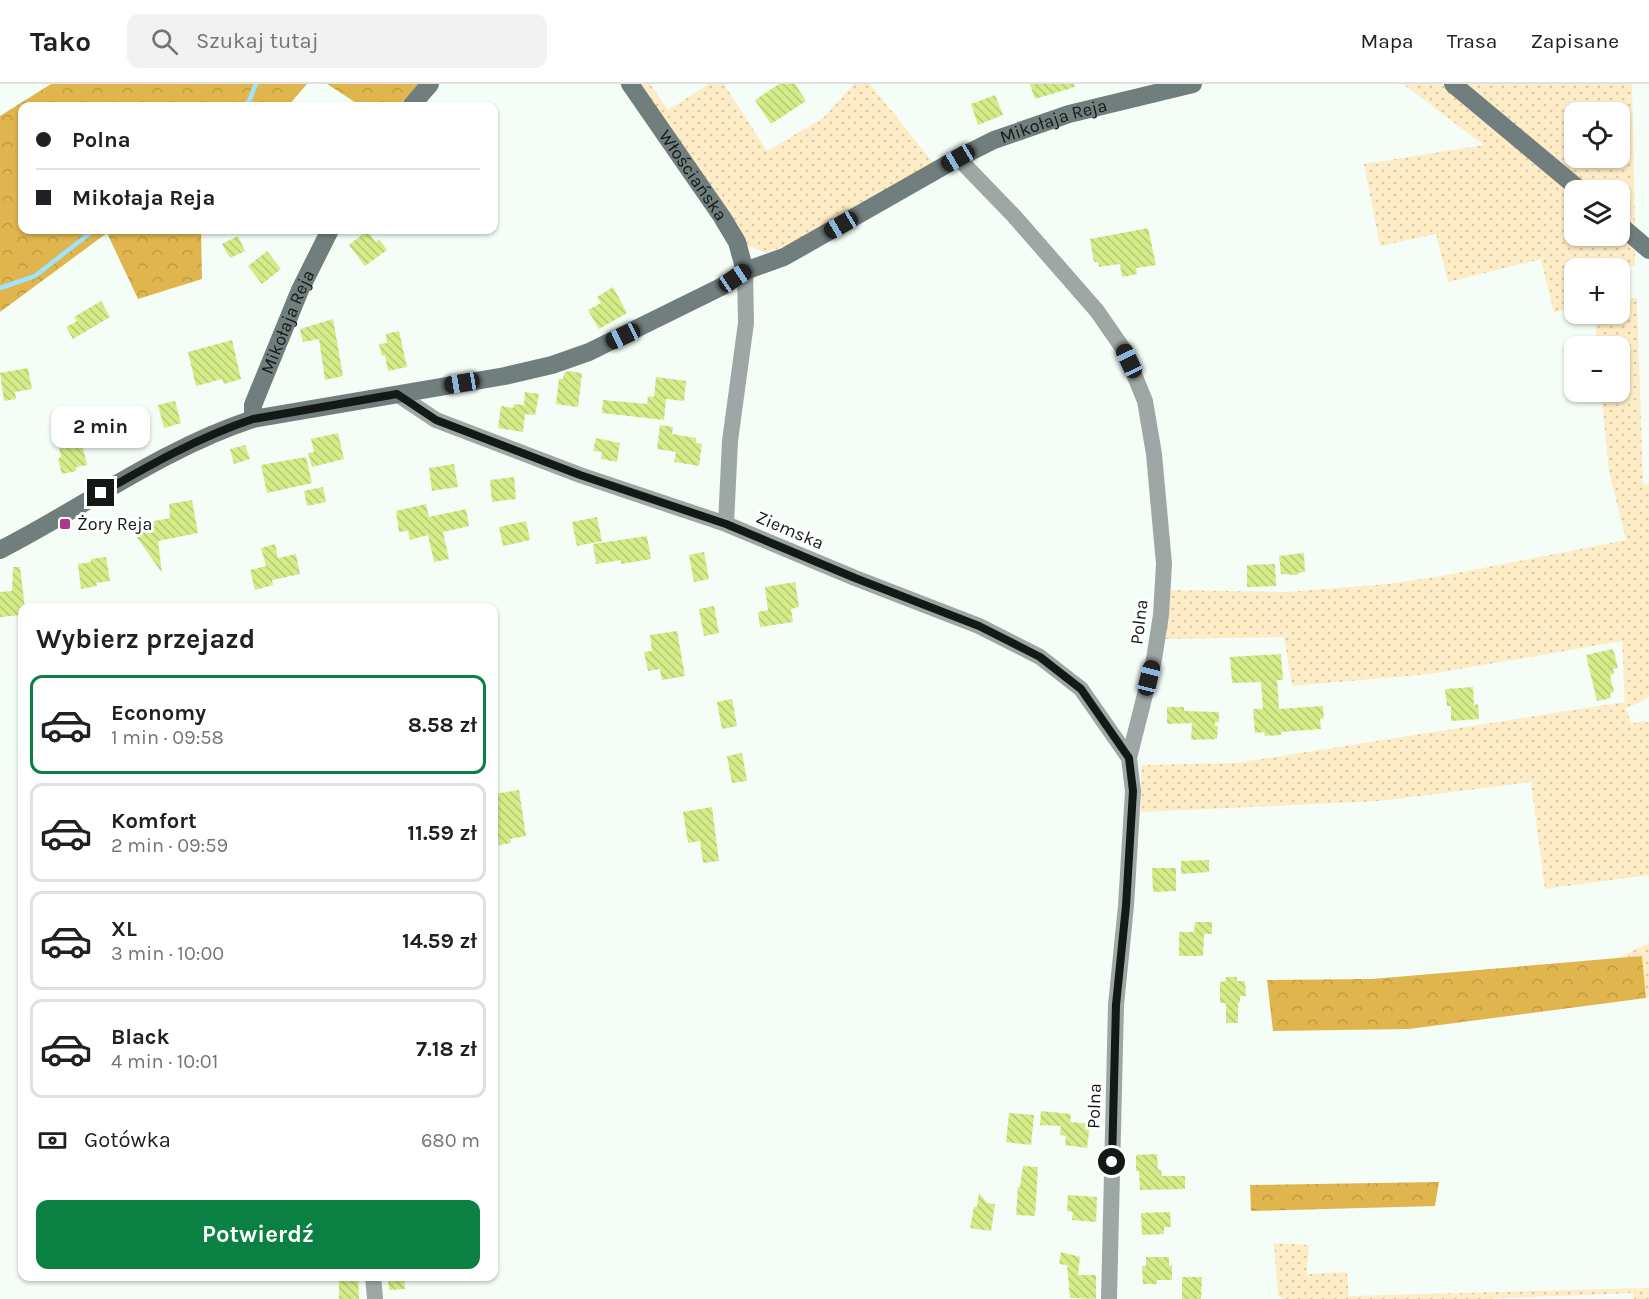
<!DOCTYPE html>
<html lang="pl">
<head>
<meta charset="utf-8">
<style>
  body { margin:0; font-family:Karla,sans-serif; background:#f2f2f2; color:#202124; height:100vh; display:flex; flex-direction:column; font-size:22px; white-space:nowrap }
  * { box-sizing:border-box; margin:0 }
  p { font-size:20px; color:#757577 }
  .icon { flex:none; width:33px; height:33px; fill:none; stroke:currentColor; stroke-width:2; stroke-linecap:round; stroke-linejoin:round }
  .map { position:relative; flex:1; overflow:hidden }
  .panel { position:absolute; left:18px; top:519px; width:480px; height:678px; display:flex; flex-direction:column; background:#fff; border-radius:12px; box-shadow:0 2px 4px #0004 }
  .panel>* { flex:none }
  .top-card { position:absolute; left:18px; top:18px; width:480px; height:132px; border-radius:12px; box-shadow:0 2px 4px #0004; display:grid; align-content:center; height:132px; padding:0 18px; background:#fff }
  .buttons { position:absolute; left:1564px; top:18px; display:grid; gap:12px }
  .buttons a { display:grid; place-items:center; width:66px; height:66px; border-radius:12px; background:#fff; box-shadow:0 2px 4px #0004; font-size:30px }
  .end { position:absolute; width:27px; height:27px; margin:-14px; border:8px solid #131915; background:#fff; box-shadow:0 0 0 3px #fff }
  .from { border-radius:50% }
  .bubble { position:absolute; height:42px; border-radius:12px; background:#fff; box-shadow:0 2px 4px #0004; font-size:20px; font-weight:700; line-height:42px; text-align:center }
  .car { position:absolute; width:18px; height:36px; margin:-18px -9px; border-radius:8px; box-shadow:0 0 4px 2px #0007; background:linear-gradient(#222 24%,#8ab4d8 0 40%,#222 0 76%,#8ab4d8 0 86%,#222 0) }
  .top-card b { display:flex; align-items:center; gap:21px; height:57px; font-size:22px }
  .top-card b+b { border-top:2px solid #e0e0e0 }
  .top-card i { width:15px; height:15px; background:#202124 }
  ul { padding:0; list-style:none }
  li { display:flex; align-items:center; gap:18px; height:99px; margin:0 12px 9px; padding:0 6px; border:3px solid #e0e0e0; border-radius:12px }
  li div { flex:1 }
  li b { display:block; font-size:22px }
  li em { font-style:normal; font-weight:700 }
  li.current { border-color:#0b8043 }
  li>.icon { width:54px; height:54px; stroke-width:1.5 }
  h2 { padding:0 18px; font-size:27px; line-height:72px }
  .pay { display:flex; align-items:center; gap:15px; height:66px; padding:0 18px; font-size:22px }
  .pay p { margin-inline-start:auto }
  .primary-button { display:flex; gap:12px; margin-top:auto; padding:12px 18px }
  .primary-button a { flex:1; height:69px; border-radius:12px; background:#0b8043; color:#fff; font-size:24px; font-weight:700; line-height:69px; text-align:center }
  header { display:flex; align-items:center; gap:36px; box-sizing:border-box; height:84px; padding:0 30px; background:#fff; border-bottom:2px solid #e0e0e0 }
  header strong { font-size:28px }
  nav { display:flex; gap:33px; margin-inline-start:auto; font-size:21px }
  .search { width:420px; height:54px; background:#f2f2f2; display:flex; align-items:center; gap:15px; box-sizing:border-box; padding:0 21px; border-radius:12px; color:#757577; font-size:22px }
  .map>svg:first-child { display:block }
  .grass { fill:url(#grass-dots); fill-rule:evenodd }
  .forest { fill:url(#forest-crowns) }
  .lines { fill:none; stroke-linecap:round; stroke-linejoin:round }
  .stream { stroke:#9fe4ff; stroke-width:4.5 }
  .building { fill:url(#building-back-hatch) }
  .street { stroke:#9da7a6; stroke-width:16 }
  .secondary { stroke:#707e7d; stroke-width:18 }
  .route { stroke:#131915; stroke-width:8 }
  .poi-dot { fill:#af368b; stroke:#fff; stroke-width:2 }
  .labels { text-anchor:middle; stroke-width:6; stroke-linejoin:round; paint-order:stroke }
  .street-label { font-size:18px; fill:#131915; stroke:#fff }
  .poi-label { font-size:18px; fill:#131915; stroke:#fff; text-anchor:start }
</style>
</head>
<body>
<header>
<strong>Tako</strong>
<div class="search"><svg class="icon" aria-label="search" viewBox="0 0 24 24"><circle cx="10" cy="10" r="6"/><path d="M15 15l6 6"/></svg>Szukaj tutaj</div>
<nav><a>Mapa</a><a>Trasa</a><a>Zapisane</a></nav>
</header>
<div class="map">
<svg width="1649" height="1215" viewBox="0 0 1649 1215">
  <defs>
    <pattern id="grass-dots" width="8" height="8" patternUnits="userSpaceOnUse" patternTransform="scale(1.5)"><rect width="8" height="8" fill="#fdecc5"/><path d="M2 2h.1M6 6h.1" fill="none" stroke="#d8caa8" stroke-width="1.8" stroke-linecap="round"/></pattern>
    <pattern id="forest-crowns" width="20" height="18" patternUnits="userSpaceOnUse" patternTransform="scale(1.5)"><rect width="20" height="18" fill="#e0b54d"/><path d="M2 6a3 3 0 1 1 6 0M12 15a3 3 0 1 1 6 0" fill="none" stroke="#bf9b42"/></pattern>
    <pattern id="building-back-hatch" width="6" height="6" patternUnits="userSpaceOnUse" patternTransform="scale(1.5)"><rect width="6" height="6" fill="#d3ec87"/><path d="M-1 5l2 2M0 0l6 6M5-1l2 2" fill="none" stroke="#b4ca74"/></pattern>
  </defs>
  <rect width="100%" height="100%" fill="#f4fef7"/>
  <!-- grass -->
  <path class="grass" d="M634,0H650L668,26L709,0H724L767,67L823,34L854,0H870L934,80L793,159L766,169L747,161Z
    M1403,0H1441L1575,108V152H1620L1635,157V182L1626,184L1620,188V184H1575V223L1554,229L1541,175L1448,198L1436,150L1380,162L1364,80L1484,61Z
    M1465,0H1632L1635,141L1620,129V106H1593ZM1575,28H1620V74H1575Z
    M1620,214H1637L1643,400L1649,401V612L1643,617L1626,624L1631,640L1643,637L1649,639V791L1545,805L1531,698L1380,717L1141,728V681L1236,679L1625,618L1622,557L1431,590L1292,602L1284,553L1164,555L1167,506L1287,508L1388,500L1442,492L1626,456L1609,387L1601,308H1620V262H1597L1595,230H1620Z
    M1649,859V913L1646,914L1642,872L1615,875Z
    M1274,1159L1309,1161L1307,1190L1347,1188L1349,1212L1649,1204V1215H1634L1633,1209L1483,1215H1284L1278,1212Z"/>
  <!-- forest -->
  <path class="forest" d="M51,0H307L288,22H22V146H201L202,195L138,215L107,149L0,228V32Z
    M327,0H419L398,22H361Z
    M1642,872L1646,914L1409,945L1273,947L1267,896L1372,895Z
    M1439,1098L1435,1122L1251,1127L1250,1101Z"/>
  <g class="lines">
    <!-- stream -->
    <path class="stream" d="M243,22L249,17L256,0
      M0,204L35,192L94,146"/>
  </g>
  <!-- building -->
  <path class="building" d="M779,0H795L806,17L771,40L755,16Z
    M1030,0H1074L1075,3L1035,15Z
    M995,11L1003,31L978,41L971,20Z
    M1148,144L1156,181L1136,184L1137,190L1122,193L1120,180L1099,183L1098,178H1094L1090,155Z
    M367,147L376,158L379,155L387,166L365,182L349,161Z
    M238,152L245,167L230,174L222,160Z
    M267,167L281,185L262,200L248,182Z
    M613,203L627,229L599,245L588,226L601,219L597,213Z
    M101,217L110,233L73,255L66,243L77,237L74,233Z
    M333,235L343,292L325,296L319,255L303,258L300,245Z
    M399,247L407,283L388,287L385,271L382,272L379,260L387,259L386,250Z
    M232,256L241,295L224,300L222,295L196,302L188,268Z
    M28,284L32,305L15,308L16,315L4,317L0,289Z
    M568,287L582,289L578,323L556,320L559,295H563L564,289Z
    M656,293L686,297L684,317L666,315L664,336L602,329L603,316L647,320L648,312L654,313Z
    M525,308L539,310L535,331L525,330L523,348L498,344L501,322L513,324L514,320L524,321Z
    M175,317L181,339L164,344L158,321Z
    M77,338L87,381L76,383V387L62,390L58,375L61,373L58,357L66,355L63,341Z
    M660,341L673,343L672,350L696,354V359L702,360L699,382L674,378L676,368L657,365Z
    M338,349L344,375L312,383L308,369L314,368L311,355Z
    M596,354L620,359L617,378L601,375L602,368L593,367Z
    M245,361L250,375L234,380L230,365Z
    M306,373L312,399L267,409L261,381Z
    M454,380L458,403L432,407L429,384Z
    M514,393L516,415L492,418L490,396Z
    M323,403L326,418L307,422L304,407Z
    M192,416L198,449L158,457L162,489L129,442L170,434L169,420Z
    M426,420L429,433L466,425L469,442L443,448L449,475L434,478L428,451L410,456L408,447L399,448L396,427Z
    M597,433L602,457L577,462L572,438Z
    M526,437L530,456L503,462L499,443Z
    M647,452L651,475L621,480V476L596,480L593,460Z
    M275,460L278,474L296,470L300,490L272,496L273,501L255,506L250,486L266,482L261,464Z
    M704,468L709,495L694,498L689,471Z
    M1304,469L1305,488L1298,489V491L1281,490L1279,472Z
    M106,473L110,497L96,499L97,502L81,505L78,480L91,478V475Z
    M1275,480L1276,502L1247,503V481Z
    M13,483H20L25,524H22V531L0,533V508L12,507Z
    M795,498L799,523L791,525L793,538L760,543L758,528L768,526L765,503Z
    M714,522L719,549L704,552L699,525Z
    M677,547L685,592L662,596L660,585L648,587L644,568L652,567L650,551Z
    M1613,565L1618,584L1613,585L1614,590L1610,591L1614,608L1610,609L1611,614L1597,617L1586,571Z
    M1281,570L1283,596H1277L1279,625L1323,622L1324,634L1320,635L1321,645L1281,648V651L1265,652L1264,648L1255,649L1253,625H1263L1261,598L1232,599L1230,573Z
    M1473,603L1474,621L1478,620L1479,635L1451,637V622H1447L1445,605Z
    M732,615L737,642L722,645L717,618Z
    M1167,623H1184V627L1219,628V638H1215V642H1218L1217,655L1191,656L1192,639L1167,640Z
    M742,669L747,697L732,699L727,672Z
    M519,706L526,752L510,755L511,759L499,761L497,750H494V710Z
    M712,723L719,777L703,779L700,757L688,759L683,728Z
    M1209,776V788L1181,790V777Z
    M1152,784H1176V807L1153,808Z
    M1195,838H1212V850H1204L1203,872H1179V848H1194Z
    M1226,893H1237V897H1245L1246,912H1240V918L1238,919V939H1226V919H1220V898L1226,897Z
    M1041,1027L1071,1030L1070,1038L1090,1040L1087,1064L1065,1061L1066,1052L1060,1051L1061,1042L1040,1041Z
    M1009,1029L1034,1031L1031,1061L1006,1058Z
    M1157,1070L1158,1086H1161L1162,1092H1185V1105L1140,1106L1139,1087H1136V1071Z
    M1023,1082L1038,1083L1035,1132L1016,1131L1018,1103H1020Z
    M979,1109L987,1119L995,1120L991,1147L970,1144L974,1123H977Z
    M1068,1111L1097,1113L1096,1138L1072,1136L1073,1128L1067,1127Z
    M1170,1128L1171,1143H1164V1150L1142,1151L1141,1129Z
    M1061,1168L1080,1173L1078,1191H1096V1215L1070,1214L1067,1181L1059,1180Z
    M1146,1173H1169V1182L1172,1181V1196H1157V1200H1143L1142,1182H1146Z
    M339,1192H358L359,1215H339Z
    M388,1192H404L405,1205L389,1206Z
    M1182,1193H1202L1201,1215H1182Z"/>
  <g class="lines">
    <!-- street -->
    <path class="street" d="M958,74L1014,132L1097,227L1124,266L1145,317L1154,370L1164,480L1161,531L1154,575L1129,674L1133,707L1126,822L1116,921L1109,1215
      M397,310L436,336L580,391L726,440L855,494L979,542L1040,573L1081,605L1129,674
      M726,440L730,357L746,239L745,187
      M373,1192L375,1215"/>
    <!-- secondary -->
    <g class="secondary">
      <path id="s1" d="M630,0L722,133L737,158L745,187"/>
      <path d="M1453,0L1580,106"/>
      <path d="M411,22L430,0"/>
      <path d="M1620,141L1649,166"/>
      <path id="s2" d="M253,335V321L300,206L330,146"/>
      <path id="s3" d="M0,466C84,423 162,365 253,335L505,292L552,281L589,268L725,201L745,187L784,173L958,74L994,56L1069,30L1193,0"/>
    </g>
  </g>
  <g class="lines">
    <!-- route -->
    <path class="route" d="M101,409C150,381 199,353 253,335L397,310L436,336L580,391L726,440L855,494L979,542L1040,573L1081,605L1129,674L1133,707L1126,822L1116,921L1112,1078"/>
  </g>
  <!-- markers -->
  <rect class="poi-dot" x="59" y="434" width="12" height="12" rx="3"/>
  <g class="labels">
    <!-- street labels -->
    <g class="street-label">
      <text dy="6" stroke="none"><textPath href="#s3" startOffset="1149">Mikołaja Reja</textPath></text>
      <text dy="6" stroke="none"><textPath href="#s1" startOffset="111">Włościańska</textPath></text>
      <text dy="6" stroke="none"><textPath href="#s2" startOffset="104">Mikołaja Reja</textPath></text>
      <text transform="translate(790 446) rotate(23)" y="6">Ziemska</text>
      <text transform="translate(1139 538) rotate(-83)" y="6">Polna</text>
      <text transform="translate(1094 1022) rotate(-88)" y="6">Polna</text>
    </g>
    <!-- poi labels -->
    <g class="poi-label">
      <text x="77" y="446">Żory Reja</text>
    </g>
  </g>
</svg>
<div class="buttons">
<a><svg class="icon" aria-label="locate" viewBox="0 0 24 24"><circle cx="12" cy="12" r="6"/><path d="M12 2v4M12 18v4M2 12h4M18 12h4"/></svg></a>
<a><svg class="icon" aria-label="layers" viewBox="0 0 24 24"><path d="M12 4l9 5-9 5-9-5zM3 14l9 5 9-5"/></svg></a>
<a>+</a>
<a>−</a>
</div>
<i class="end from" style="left:1112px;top:1078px"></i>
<i class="end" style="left:101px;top:409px"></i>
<div class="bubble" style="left:51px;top:322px;width:99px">2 min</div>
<i class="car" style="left:958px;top:74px;rotate:240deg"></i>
<i class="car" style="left:841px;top:141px;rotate:240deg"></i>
<i class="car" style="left:735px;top:194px;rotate:56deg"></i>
<i class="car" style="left:623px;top:252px;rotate:245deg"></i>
<i class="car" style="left:1129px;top:277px;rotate:335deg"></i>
<i class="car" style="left:462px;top:299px;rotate:260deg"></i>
<i class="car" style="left:1149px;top:594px;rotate:14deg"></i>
<div class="top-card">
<b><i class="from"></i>Polna</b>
<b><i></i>Mikołaja Reja</b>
</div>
<section class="panel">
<h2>Wybierz przejazd</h2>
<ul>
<li class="current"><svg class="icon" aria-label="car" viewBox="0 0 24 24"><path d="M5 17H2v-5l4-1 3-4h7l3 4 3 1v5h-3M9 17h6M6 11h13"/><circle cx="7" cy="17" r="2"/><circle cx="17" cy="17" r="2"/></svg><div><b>Economy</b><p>1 min · 09:58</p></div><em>8.58 zł</em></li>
<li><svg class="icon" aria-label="car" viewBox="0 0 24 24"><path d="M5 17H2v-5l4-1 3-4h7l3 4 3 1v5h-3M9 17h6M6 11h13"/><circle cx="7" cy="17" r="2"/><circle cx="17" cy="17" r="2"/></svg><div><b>Komfort</b><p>2 min · 09:59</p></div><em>11.59 zł</em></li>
<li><svg class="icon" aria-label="car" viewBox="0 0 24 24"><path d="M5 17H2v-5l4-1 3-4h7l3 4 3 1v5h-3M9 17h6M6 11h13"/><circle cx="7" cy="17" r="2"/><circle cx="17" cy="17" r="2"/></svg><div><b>XL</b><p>3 min · 10:00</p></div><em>14.59 zł</em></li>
<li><svg class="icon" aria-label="car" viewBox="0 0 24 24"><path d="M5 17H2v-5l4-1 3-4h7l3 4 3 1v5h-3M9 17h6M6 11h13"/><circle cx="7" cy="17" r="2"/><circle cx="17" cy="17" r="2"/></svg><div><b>Black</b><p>4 min · 10:01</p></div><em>7.18 zł</em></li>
</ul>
<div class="pay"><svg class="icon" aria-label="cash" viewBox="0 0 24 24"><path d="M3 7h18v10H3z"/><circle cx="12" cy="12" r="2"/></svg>Gotówka<p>680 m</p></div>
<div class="primary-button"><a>Potwierdź</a></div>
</section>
</div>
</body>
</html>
